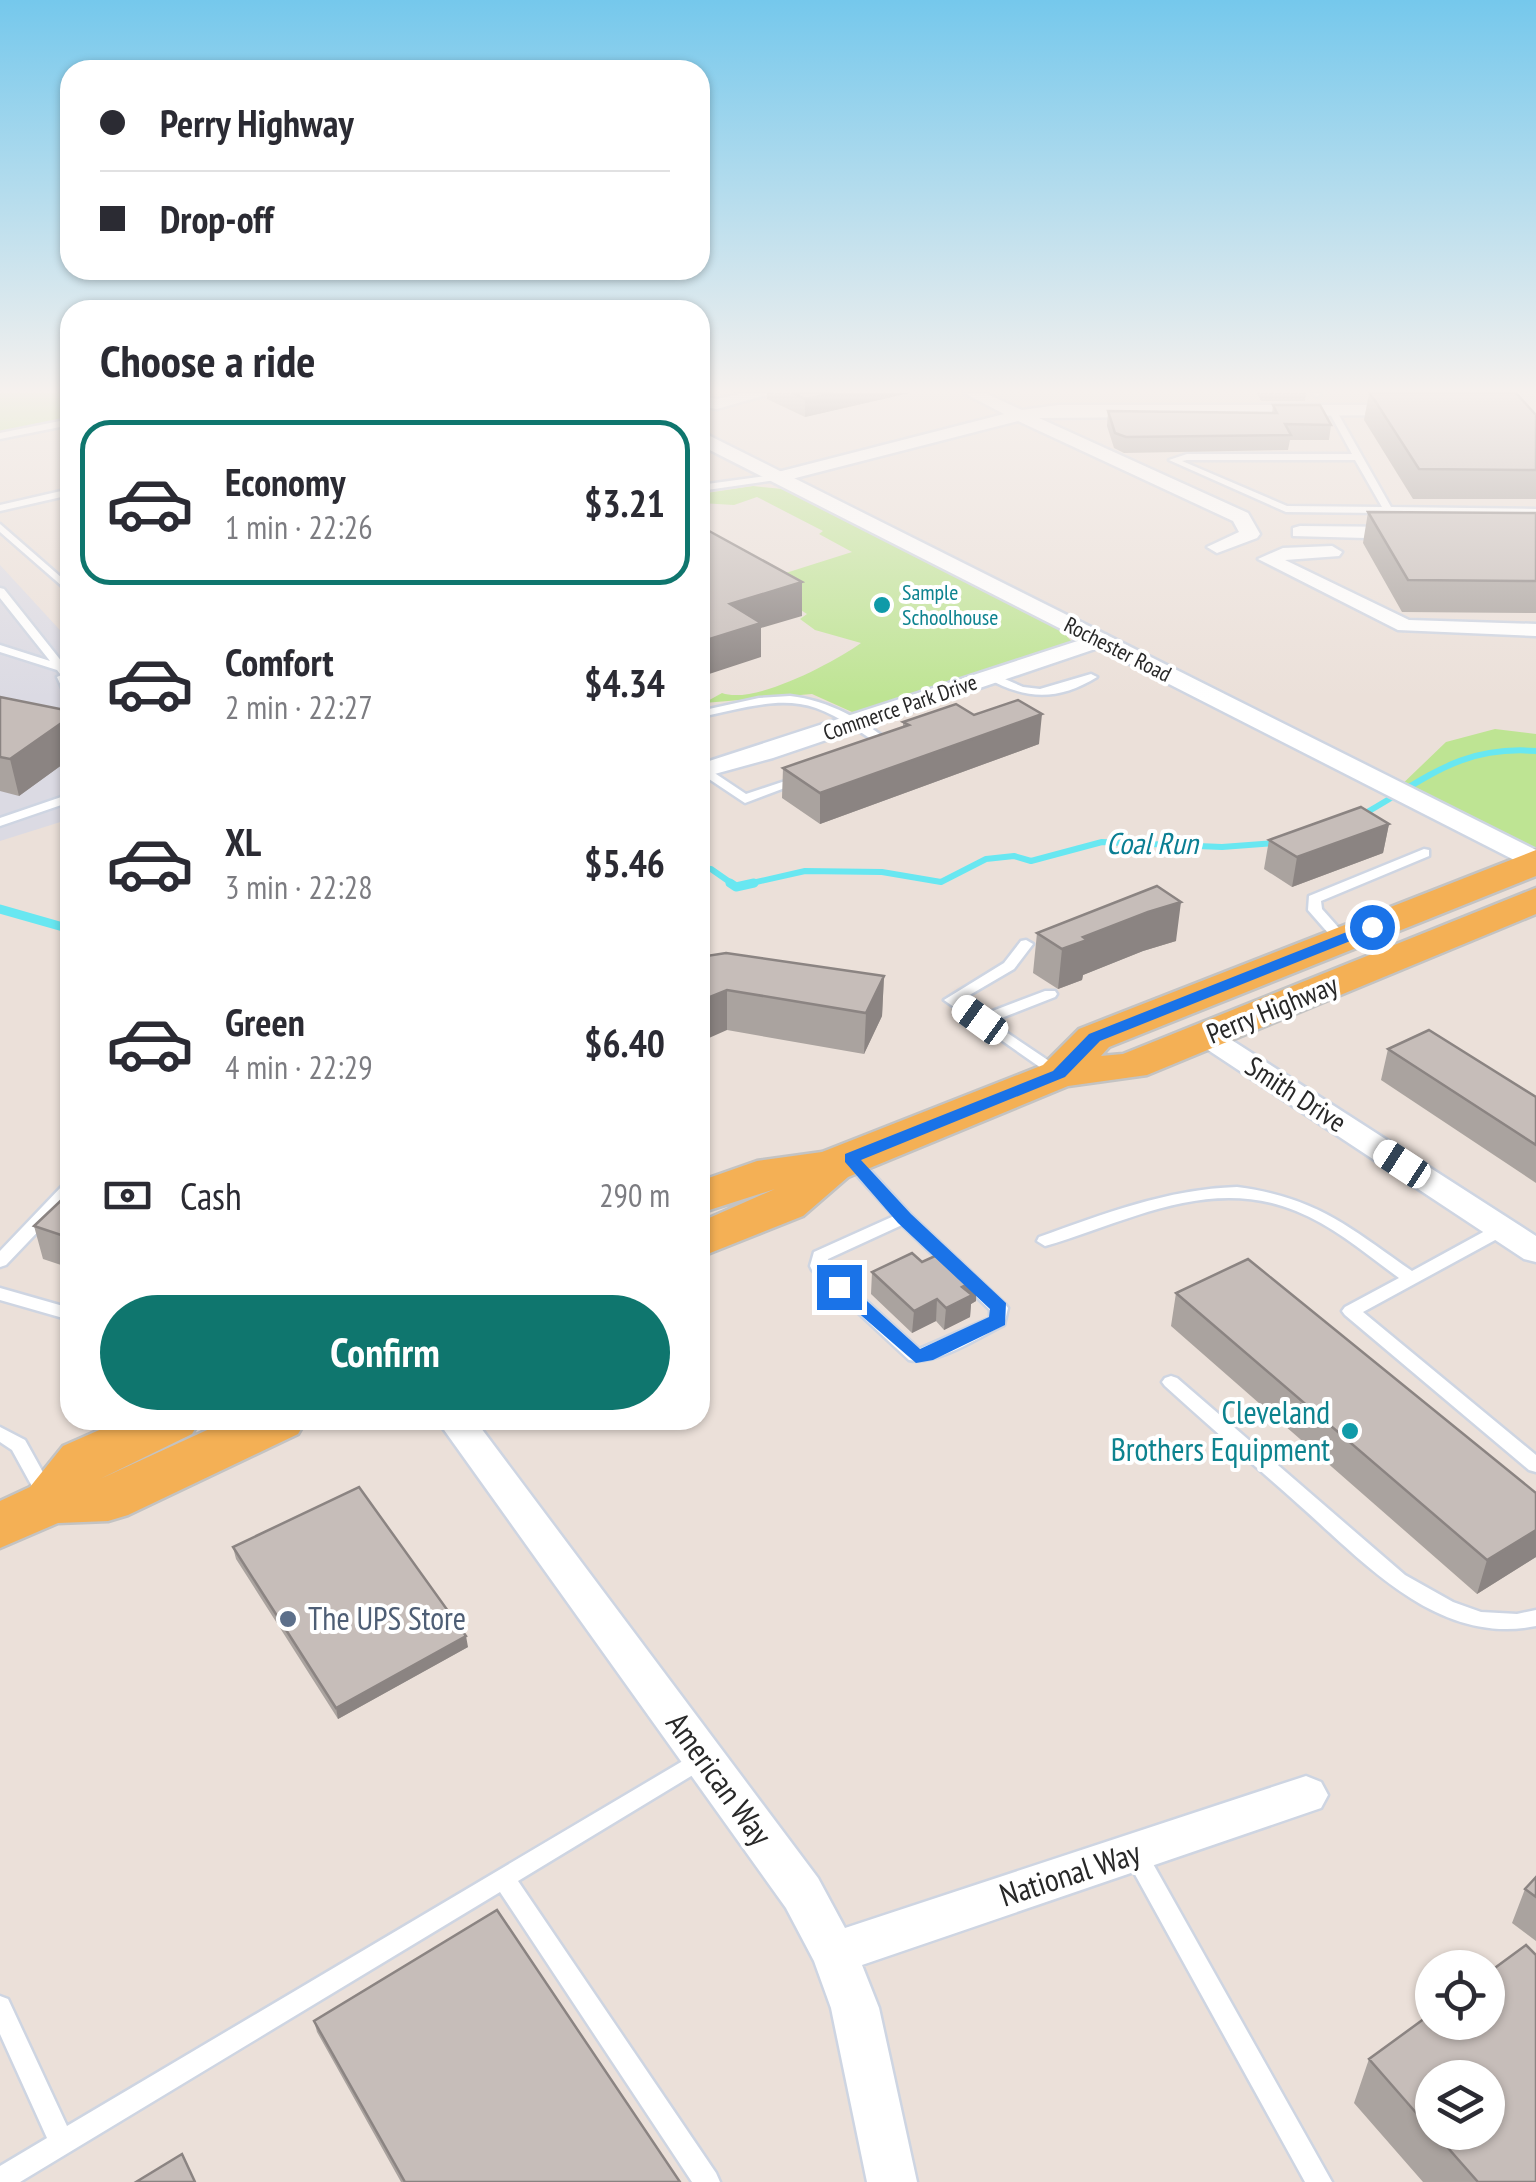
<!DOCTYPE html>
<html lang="en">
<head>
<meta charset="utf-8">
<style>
  body { margin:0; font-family:"PT Sans Narrow",sans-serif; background:#f7f7f7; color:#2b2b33; height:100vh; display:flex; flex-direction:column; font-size:38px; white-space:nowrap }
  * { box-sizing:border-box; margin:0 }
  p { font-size:32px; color:#7c7c81 }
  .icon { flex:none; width:55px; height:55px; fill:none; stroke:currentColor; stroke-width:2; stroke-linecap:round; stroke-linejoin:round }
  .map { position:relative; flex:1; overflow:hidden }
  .side { position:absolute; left:60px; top:300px; width:650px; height:1130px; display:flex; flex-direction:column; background:#fff; border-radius:30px; box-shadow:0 2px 8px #0004 }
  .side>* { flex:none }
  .hud { position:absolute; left:60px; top:60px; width:650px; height:220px; border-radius:30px; box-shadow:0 2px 8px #0004; display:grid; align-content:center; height:220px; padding:0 40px; background:#fff }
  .buttons { position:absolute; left:1415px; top:1950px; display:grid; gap:20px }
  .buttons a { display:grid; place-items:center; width:90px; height:90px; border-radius:50%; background:#fff; box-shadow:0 2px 8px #0004; font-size:50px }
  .end { position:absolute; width:45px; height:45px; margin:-22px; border:12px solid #1a73e8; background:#fff; box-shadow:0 0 0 5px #fff }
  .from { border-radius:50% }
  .car { position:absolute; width:30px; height:60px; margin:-30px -15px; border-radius:12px; box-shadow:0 0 8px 2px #0007; background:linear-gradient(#fff 24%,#345 0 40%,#fff 0 76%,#345 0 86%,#fff 0) }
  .hud b { display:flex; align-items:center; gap:35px; height:95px; font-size:38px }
  .hud b+b { border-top:2px solid #e1e1e2 }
  .hud i { width:25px; height:25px; background:#2b2b33 }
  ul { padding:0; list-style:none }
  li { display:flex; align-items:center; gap:30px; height:165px; margin:0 20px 15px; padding:0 20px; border:5px solid transparent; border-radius:30px }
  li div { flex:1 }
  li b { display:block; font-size:38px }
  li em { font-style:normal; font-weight:700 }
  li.on { border-color:#0f766e }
  li>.icon { width:90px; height:90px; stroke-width:1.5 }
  h2 { padding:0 40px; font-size:45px; line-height:120px }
  .pay { display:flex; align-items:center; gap:25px; height:110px; padding:0 40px; font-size:38px }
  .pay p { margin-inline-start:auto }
  .action { display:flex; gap:20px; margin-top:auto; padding:20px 40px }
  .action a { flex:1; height:115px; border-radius:60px; background:#0f766e; color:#fff; font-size:40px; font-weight:700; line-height:115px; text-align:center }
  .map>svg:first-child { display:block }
  .industrial { fill:#dbdae3 }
  .green { fill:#bee493 }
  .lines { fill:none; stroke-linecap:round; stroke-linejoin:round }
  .stream-far1 { stroke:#68e7f1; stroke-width:6 }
  .stream { stroke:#68e7f1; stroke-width:9 }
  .service-casing { stroke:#ced5e2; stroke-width:5 }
  .minor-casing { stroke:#ced5e2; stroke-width:5 }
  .tertiary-casing { stroke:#ced5e2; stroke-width:5 }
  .primary-casing { stroke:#c3c3c3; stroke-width:5 }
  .service { fill:#fff; fill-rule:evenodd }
  .minor { fill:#fff; fill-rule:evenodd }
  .tertiary { fill:#fff; fill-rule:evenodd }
  .primary { fill:#f4b055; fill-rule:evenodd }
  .wall { fill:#aaa39f; fill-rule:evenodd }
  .shaded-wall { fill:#8b8482 }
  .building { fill:#c6bdb9; stroke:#8b8482; stroke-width:2.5 }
  .route { fill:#1a73e8 }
  .culture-dot { fill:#0f9aa8; stroke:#fff; stroke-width:4 }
  .service-dot { fill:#5c6f8a; stroke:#fff; stroke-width:4 }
  .labels { text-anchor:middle; stroke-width:8; stroke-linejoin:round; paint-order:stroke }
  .far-culture-label { font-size:22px; fill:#0d838f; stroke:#fff; text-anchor:start }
  .far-street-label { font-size:22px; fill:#282828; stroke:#fff }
  .street-label { font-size:28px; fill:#282828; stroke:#fff }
  .water-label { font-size:30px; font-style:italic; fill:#0a7e93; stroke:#fff }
  .near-culture-label { font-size:32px; fill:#0d838f; stroke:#fff; text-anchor:end }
  .near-service-label { font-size:32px; fill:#4e5e75; stroke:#fff; text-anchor:start }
  .near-street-label { font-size:32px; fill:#282828; stroke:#fff }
</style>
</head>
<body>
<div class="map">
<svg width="1536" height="2182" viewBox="0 0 1536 2182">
  <rect width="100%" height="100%" fill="#ebe0d9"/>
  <!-- industrial -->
  <path class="industrial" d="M0,565L70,641V819L0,841Z"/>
  <!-- green -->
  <path class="green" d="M0,393H70V418L0,432Z
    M753,486L782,489L1061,630L1077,647L873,710L852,712L812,694L704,703L722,693C754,705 833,663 861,643L815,630L800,619L807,614L757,582L852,552L819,534L823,531L757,497L734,505L700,503V494Z
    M1495,729L1536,734V862L1395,791L1446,742Z"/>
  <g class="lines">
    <!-- stream-far1 -->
    <path class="stream-far1" d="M1362,815C1425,780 1460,745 1536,751
      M700,868L711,869L734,885
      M743,885L805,871L882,872L941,882L986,859L1014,856L1031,861L1102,842L1222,847L1276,843"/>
    <!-- stream -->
    <path class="stream" d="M730,883L736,887L754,883
      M0,909L70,929"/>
    <!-- service casing -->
    <g class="service-casing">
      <path id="service" d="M1312,393H1320L1321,394L1317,397Z
        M1332,407L1336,410L1391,507L1536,509V515L1395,513L1397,517L1392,520L1385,513L1286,512L1169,460L1187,454H1352L1328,410ZM1187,460H1355L1382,507L1287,506L1182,461Z
        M70,419V425L0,439V433Z
        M780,474L785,477L783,479L700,491V485Z
        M70,489V495L0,511V505Z
        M0,524L70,585V593L0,532Z
        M0,588L4,589L70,672V680L64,679L57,670L0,652V645L50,661L0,598Z
        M991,673L1023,687L1040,689L1091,674L1097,677C1058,701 1026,700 987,678L985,676Z
        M790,696C828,700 865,721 894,745L892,747H884C862,734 841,717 816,708C779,695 737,710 700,717V711L759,698Z
        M704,766L746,794L800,776L806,780L745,803L700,773V767Z
        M70,794V802L0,826V818Z
        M1424,849L1429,850V856L1321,901L1322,909L1346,936L1348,939L1346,942H1336L1308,910L1309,896Z
        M1026,940L1033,944L1014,969L961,1000L982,1015L1045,991H1055L1057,994L1055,997L991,1022L1064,1071L1066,1074L1064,1077H1054L944,1000L1004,963L1021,941Z
        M850,1153L856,1155L910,1214L1005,1304L1008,1308L1004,1325C979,1337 936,1366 909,1360L812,1270L810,1266L814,1252L894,1216L844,1161L842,1158ZM902,1225L990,1310V1318L919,1349L827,1265L828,1259Z
        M70,1183V1198L6,1265L0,1267V1251L64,1184Z
        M1237,1187C1316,1197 1349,1227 1412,1271L1496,1225H1508L1510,1229L1508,1233L1363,1312L1536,1455V1472L1529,1470L1345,1315L1342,1311L1345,1307L1399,1278C1366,1254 1334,1226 1296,1211C1209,1175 1128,1222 1045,1246L1037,1241L1039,1237C1104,1214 1167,1189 1237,1187Z
        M0,1288L70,1308V1320L0,1300Z
        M1171,1376L1177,1378L1405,1575L1453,1602L1481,1612L1517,1614L1536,1610V1626C1438,1646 1365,1563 1298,1504C1254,1465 1209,1426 1165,1386L1162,1382L1165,1378Z
        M0,1427L25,1440L55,1494L53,1499L46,1501L39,1499L12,1450L0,1442Z
        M703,1749L711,1752L714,1758L711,1764L518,1881L716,2173L720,2182H692L500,1892L20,2182H0V2166L47,2138L0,2034V1996L8,1999L67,2126Z
        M1135,1843L1143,1846L1332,2182H1305L1127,1860L1124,1853L1127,1846Z"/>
    </g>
    <!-- minor casing -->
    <g class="minor-casing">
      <path id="minor" d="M744,393H773L717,409L700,406V396L717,399Z
        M964,393H985L1022,410L1058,405H1403L1412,410L1403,415L1039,418L1248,513L1260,534L1257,538L1217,553L1207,547L1239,532L1233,521L1018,421L780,482L771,477L774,473L1004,414Z
        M1300,526L1403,527L1413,533L1403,539L1293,536V528Z
        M1332,546L1342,552L1339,556L1285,560L1409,620L1536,624V636L1398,630L1258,559L1283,548Z
        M1099,634L1107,635L1110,640L1107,645L773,758L700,778V764Z
        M70,671V690L62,688L57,677Z
        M1206,1027L1216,1030L1536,1236V1262L1524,1259L1196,1042L1192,1036L1196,1030Z
        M437,1420H475L818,1878L845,1928L1306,1776L1321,1782L1328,1795L1321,1808L862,1965L879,2008L917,2182H867L831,2008L814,1961L786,1908Z"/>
    </g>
    <!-- tertiary casing -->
    <g class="tertiary-casing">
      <path id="tertiary" d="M700,431L1536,850V871L700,445Z"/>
    </g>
    <!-- primary casing -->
    <g class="primary-casing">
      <path id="primary" d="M1536,850V876L1109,1047L1101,1056L1123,1054L1536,888V914L1147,1075L1068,1086L848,1177L803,1216L700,1257V1222L775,1189L700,1213V1181L757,1161L822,1152L1043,1065L1079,1029Z
        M122,1420H200L192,1434L100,1479L229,1420H306L298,1434L128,1515L108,1521L58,1523L0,1548V1501L30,1487L63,1446Z"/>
    </g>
    <!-- service -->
    <use href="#service" class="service"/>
    <!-- minor -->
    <use href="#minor" class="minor"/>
    <!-- tertiary -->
    <use href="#tertiary" class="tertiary"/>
    <!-- primary -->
    <use href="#primary" class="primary"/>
  </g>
  <!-- wall -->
  <path class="wall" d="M767,393H909L805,417L767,399Z
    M1257,393H1306L1305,401H1261Z
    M1369,393L1536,415V499H1413L1364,420Z
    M1273,405L1331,425L1329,440H1290L1288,450L1124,453L1114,448L1107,426L1108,411L1272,413Z
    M1368,512L1536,513V613L1402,612L1363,543Z
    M0,697L70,711V759L19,796L0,791Z
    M974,715L1039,744L820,824L782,798L783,768L903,727V722Z
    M1389,824L1383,853L1292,887L1264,869L1269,840Z
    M1037,933L1176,941L1143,951L1083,975L1082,980L1058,989L1033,973Z
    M726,953L884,976L882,1016L864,1054L727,1030Z
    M1388,1049L1536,1097V1183L1381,1080Z
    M70,1192V1268L43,1259L34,1226Z
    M922,1262L976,1301L971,1304L970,1317L944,1330L936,1321L912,1333L871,1294L872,1272Z
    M1176,1293L1536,1493V1557L1477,1594L1171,1326Z
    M233,1547L468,1647L338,1719L236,1559Z
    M1536,1877V1941L1512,1923L1525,1889Z
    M1526,1945L1536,1955V2182H1423L1354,2103L1369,2059L1432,2013V2022H1488V1973ZM1432,2078H1488V2132H1432Z
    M314,2021L680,2182H401L317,2032Z"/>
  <!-- shaded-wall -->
  <path class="shaded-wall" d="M833,393H909L805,417V399Z
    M802,582V616L761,628V657L700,677V642L730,604Z
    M1042,714L1039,744L820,824V793Z
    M70,717V759L19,796L10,759Z
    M1389,824L1383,853L1292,887L1297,857Z
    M1181,902L1176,941L1143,951L1083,975L1082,980L1058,989L1062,949L1083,937L1148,912Z
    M884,976L882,1016L864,1054L866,1013Z
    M727,990V1030L700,1042V1001Z
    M704,1063L705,1104L700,1106V1064Z
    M977,1279L976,1301L971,1304L970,1317L944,1330L946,1308L962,1287Z
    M937,1299L936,1321L912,1333L914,1311Z
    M1536,1530V1557L1477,1594L1487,1560Z
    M466,1636L468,1647L338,1719L336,1708Z"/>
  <!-- building -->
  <path class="building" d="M792,393H833L805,399Z
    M1370,393H1516L1536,415V470L1419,469Z
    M1273,405H1320L1331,425L1285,424L1291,435L1126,437L1115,433L1108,411L1277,413Z
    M1368,512L1536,513V581L1408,580Z
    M700,526L802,582L730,604L761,623L700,642Z
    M0,697L70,711V717L10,759L0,757Z
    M1018,700L1042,714L820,793L783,768L909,725L903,722L956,704L974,715Z
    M1361,807L1389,824L1297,857L1269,840Z
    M1157,886L1181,902L1148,912L1083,937L1087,940L1062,949L1037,933Z
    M726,953L884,976L866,1013L727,990L700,1001V957Z
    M1429,1030L1536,1097V1145L1388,1049Z
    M70,1192V1238L34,1226Z
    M946,1251L977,1279L962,1287L972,1295L946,1308L937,1299L914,1311L872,1272L912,1253L922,1262Z
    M1248,1259L1536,1493V1530L1487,1560L1176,1293Z
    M359,1487L466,1636L336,1708L233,1547Z
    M1536,1877V1897L1525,1889Z
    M497,1910L680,2182H405L314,2021Z
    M1526,1945L1536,1955V2182H1478L1434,2132H1488V2078H1432V2131L1369,2059L1432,2013V2022H1488V1973Z
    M182,2154L195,2182H136Z"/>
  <!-- sky -->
  <linearGradient id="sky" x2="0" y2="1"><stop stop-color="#75c8ec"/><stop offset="0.56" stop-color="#f6f1ee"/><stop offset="1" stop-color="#f6f1ee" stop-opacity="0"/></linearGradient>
  <rect width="1536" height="698" fill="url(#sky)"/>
  <!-- route -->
  <path class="route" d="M1372,922L1380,927L1378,930L1100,1041L1065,1077L861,1160L911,1214L1006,1303L1005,1325L933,1360L916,1363L833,1291V1282H846L920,1349L989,1317L990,1309L898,1223L845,1162V1154L1053,1071L1089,1034Z"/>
  <!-- markers -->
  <g class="culture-dot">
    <circle cx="882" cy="605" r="10"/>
    <circle cx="1350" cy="1431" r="10"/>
  </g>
  <circle class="service-dot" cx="288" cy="1619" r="10"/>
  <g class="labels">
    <!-- far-culture labels -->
    <g class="far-culture-label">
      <text x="902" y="600">Sample<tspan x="902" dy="25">Schoolhouse</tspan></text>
    </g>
    <!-- far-street labels -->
    <g class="far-street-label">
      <text transform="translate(1118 649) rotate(27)" y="8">Rochester Road</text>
      <text transform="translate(900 707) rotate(-19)" y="8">Commerce Park Drive</text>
    </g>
    <!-- street labels -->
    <g class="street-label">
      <text transform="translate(1272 1009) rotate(-22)" y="10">Perry Highway</text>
      <text transform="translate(1296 1094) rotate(33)" y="10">Smith Drive</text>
    </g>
    <!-- water labels -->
    <g class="water-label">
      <text x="1152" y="854">Coal Run</text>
    </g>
    <!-- near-culture labels -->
    <g class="near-culture-label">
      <text x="1330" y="1424">Cleveland<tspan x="1330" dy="37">Brothers Equipment</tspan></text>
    </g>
    <!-- near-service labels -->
    <g class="near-service-label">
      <text x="308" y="1630">The UPS Store</text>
    </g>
    <!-- near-street labels -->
    <g class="near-street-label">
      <text transform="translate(719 1779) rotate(54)" y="11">American Way</text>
      <text transform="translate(1070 1874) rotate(-18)" y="11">National Way</text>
    </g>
  </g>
</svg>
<div class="buttons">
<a><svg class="icon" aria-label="locate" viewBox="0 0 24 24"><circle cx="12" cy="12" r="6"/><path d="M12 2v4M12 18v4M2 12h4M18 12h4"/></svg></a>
<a><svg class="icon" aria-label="layers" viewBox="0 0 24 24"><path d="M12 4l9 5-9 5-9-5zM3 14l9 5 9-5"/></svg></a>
</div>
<i class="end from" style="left:1372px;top:927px"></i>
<i class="end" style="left:839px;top:1287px"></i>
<i class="car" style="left:980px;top:1020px;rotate:306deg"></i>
<i class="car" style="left:1402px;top:1164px;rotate:303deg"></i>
<div class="hud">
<b><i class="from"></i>Perry Highway</b>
<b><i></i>Drop-off</b>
</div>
<section class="side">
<h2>Choose a ride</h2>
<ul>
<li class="on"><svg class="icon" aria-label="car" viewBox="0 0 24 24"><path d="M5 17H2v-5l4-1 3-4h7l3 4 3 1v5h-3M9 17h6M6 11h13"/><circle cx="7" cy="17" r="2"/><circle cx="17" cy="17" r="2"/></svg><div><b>Economy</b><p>1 min · 22:26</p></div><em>$3.21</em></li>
<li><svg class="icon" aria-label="car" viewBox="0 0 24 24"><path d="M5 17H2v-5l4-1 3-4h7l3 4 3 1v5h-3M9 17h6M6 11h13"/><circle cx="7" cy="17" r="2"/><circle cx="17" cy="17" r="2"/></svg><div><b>Comfort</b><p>2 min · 22:27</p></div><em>$4.34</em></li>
<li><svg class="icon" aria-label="car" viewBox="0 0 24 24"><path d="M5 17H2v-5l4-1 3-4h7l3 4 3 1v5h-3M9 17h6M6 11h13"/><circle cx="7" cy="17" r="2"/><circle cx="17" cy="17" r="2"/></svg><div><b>XL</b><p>3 min · 22:28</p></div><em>$5.46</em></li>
<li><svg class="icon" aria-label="car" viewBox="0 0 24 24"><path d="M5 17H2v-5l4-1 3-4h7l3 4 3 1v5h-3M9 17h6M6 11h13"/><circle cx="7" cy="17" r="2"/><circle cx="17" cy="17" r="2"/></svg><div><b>Green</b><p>4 min · 22:29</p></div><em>$6.40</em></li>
</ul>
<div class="pay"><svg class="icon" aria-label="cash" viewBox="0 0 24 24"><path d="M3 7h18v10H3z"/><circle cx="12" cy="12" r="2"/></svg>Cash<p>290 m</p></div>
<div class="action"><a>Confirm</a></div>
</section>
</div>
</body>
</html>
